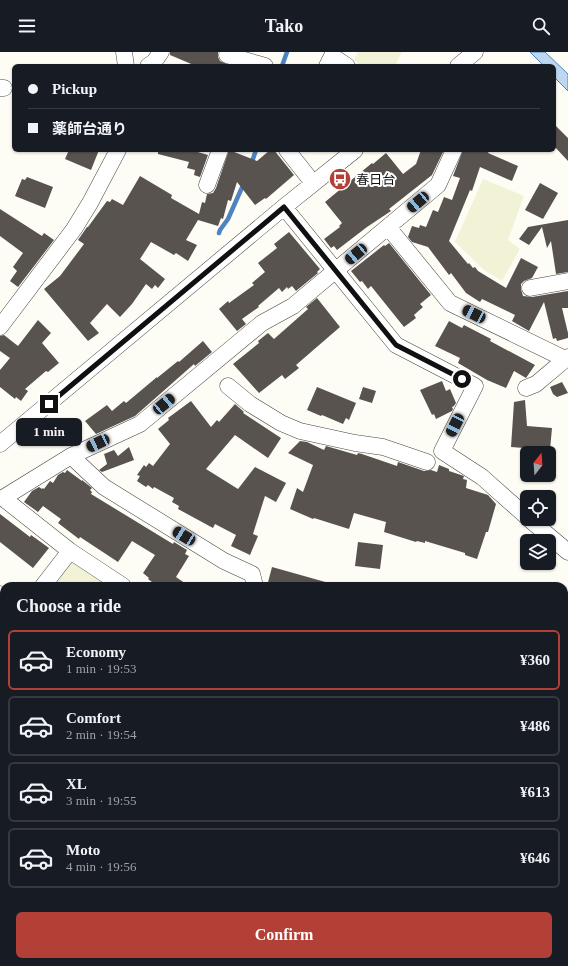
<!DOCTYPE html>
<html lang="en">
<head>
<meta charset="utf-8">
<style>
  body { margin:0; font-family:"Times New Roman","Noto Sans JP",serif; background:#242831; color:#f1f3f6; height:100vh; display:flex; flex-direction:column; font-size:15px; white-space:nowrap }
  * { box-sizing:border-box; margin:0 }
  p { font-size:13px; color:#9ea1a6 }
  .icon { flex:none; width:22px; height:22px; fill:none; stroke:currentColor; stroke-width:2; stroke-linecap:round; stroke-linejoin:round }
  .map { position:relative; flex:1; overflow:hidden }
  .sheet { position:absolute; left:0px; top:530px; width:568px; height:384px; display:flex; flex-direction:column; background:#171b24; border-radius:12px 12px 0 0; box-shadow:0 1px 3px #0004 }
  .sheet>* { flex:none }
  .banner { position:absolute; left:12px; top:12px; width:544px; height:88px; border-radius:6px; box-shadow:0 1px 3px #0004; display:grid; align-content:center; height:88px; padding:0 16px; background:#171b24 }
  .needle { width:26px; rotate:17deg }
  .buttons { position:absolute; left:520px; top:394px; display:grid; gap:8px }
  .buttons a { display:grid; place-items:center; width:36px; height:36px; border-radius:6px; background:#171b24; box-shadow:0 1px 3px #0004; font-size:20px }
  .end { position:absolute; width:18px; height:18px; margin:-9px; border:5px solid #101010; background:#fff; box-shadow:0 0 0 2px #fff }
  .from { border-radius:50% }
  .bubble { position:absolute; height:28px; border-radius:6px; background:#171b24; box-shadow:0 1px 3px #0004; font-size:13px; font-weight:800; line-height:28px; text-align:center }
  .car { position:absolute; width:12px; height:24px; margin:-12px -6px; border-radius:5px; box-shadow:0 0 3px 1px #0007; background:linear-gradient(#222 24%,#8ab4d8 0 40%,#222 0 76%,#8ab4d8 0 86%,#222 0) }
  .banner b { display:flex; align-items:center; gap:14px; height:38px; font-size:15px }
  .banner b+b { border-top:1px solid #363941 }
  .banner i { width:10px; height:10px; background:#f1f3f6 }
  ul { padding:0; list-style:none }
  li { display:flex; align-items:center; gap:12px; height:60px; margin:0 8px 6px; padding:0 8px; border:2px solid #363941; border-radius:6px }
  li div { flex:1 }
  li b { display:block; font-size:15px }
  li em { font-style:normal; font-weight:800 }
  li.on { border-color:#b34036 }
  li>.icon { width:36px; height:36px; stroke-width:1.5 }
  h2 { padding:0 16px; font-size:18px; line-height:48px }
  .primary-button { display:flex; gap:8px; margin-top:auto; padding:8px 16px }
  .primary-button a { flex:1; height:46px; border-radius:6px; background:#b34036; color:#fff; font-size:16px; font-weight:800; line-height:46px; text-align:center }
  header { display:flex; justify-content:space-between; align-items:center; height:52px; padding:0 16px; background:#171b24; font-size:18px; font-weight:800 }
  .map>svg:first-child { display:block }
  .farmland { fill:#f1f2d6 }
  .forest { fill:#b2d5a2 }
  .water { fill:#bed7f0; stroke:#4d83c0 }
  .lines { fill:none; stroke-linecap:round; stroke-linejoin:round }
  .stream { stroke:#4d83c0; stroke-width:4.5 }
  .building { fill:#58534e }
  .minor-casing { stroke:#434343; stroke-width:17 }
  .minor { stroke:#fff; stroke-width:16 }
  .route { stroke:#101010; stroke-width:5 }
  .labels { text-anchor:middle; stroke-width:4; stroke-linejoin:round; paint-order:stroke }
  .poi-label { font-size:13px; fill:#101010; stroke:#fff; text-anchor:start }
</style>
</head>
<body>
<header><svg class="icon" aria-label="menu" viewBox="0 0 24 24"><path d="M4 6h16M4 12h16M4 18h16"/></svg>Tako<svg class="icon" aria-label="search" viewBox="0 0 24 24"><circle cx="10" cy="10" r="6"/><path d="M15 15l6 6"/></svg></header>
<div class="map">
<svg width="568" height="914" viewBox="0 0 568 914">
  <rect width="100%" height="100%" fill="#fefdf5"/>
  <!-- farmland -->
  <path class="farmland" d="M358,0H402L395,14H362L354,8Z
    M483,127L524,144L508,188L520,197L502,229L484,218L455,190Z
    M72,510L108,534H54Z"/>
  <!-- forest -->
  <path class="forest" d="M155,910H265L276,914H152Z"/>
  <!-- water -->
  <path class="water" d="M530,0H545L568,22V39L554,25V14H544Z
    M0,562L4,565V584L0,589Z
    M285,910H318L317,914H296Z"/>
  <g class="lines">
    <!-- stream -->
    <path class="stream" d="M282,14L287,0
      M251,113L256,98
      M219,181L220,178L228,167L244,131"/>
  </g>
  <!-- building -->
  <path class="building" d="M170,0H218V5L220,9L231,14H196L170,3Z
    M554,72L568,86V109L554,94Z
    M69,98H99L91,118L65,107Z
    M158,98H191L208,103L200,125L194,123L195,118L187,116L189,110L158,102Z
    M229,98L257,109L270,98H274L294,123L266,147L265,146L255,153L237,130L231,149L228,148L223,167L221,166L218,174L198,168L186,188L197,193L188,209L176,201L174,203L151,190L140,207L165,227L158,236L155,233L152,237L146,232L132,252L120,265L107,252L90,271L99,281L88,289L44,237L60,224L84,192L78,188L87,175H88L107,149L110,150L112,147L123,153L140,124L172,143L171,146L199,162L202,150L205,151L207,142L213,141L216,136Z
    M421,98H444L432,123L389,157L391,159L367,175L337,198L334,194L331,196L324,187L340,175L339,174L342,171L325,150L372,111L373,112L386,101L403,122L416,112Z
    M463,98H490L488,101L518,114L512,129L480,115L472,139L470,138L449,189L468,212L469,211L473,216L475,215L478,219L506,236L521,206L538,215L532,226L524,229L521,232V237L523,244L532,245L568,239V256H562L568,281V286L557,289L556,286L553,287L544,250L529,279L512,269L515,263L482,247L480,250L466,241L451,221L449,223L428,195L412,190L408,185L412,174L419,176L420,173L426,175L433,158L438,160L444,145L452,148L460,126L453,124Z
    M27,125L53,135L45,156L15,144L22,127L25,128Z
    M540,131L558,141L543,167L525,158Z
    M0,157L42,184L44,181L54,188L18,235L10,229L17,219L13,215L23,201L0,184Z
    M568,168V220L556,222L551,189L547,196L542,175L529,193L519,187L528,175Z
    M289,180L320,217L317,220L318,221L296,239L292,234L288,237L287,235L282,240L279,236L258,254L259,255L242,267L246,272L237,279L219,257L228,249L229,251L254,233L252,231L265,220L258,211L277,196L274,192Z
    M389,191L431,243L420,252L423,255L414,263L416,266L404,275L371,234L368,237L362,229L360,230L351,219L384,193L385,194Z
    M317,246L340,275L296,313L299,316L285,327L282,323L259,341L233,312L259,291L258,289L268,281L274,287L308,257L306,255Z
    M38,268L51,281L42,291L59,311L48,320L46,319L25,337L28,339L21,349L16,345L15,347L0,335V318L10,306L0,299V284L4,283L18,294Z
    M449,269L462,276L464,273L491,287L490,289L535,313L526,326L514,319L506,336L487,328L458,311L460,306L435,294Z
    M203,289L212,300L195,314L194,312L135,364L96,382L85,369L107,353L112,359L124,349L126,351L157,325V326L178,309L179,310Z
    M442,329L446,339L450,337L456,351L454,354L452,355L453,357L452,359L436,367L434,362L432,363L420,338Z
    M562,330L568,341L557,345L553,342L550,335Z
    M317,335L356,351L349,368L346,366L343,372L322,363L321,364L307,358Z
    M363,335L376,339L372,351L359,347Z
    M525,348L527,374L552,376L550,398L511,395L514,350Z
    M191,349L211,375L217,368L219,370L235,352L244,360L243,361L281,386L268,406L235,383L206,417L238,437L255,415L286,431L276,450L265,444L253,482L258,484L250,503L231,494L236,483L215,472L213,476L178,457L179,454L172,450L174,446L154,435L153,437L148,433L146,435L137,429L140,424L137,423L144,413L146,415L149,411L153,414L170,392L158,377L169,368L168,366Z
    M300,389L307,390L324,398L326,394L357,403L358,401L362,402L397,414L398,410L424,419L431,418L437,420L439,413L449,417V419L464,424L463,427L467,428L466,436L488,443L496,452L488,480H486L477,507L465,503V501L425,489V491L417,489L416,490L384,480L386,470L354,461L349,477L314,466L313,467L290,457L297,436L303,440L313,413L288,401Z
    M129,395L134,408L102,420L99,418L107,412L104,402L114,398L118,404Z
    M67,418L82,429V428L92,436L90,438L92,440L91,442L173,492L174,490L187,498L185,502L189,504L176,525L189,534H149L152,530L148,527L149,526L143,521L155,503L132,489L118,510L80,485L79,487L58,471L61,467L43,454L38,460L24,450L32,439L39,435L42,437L43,436L44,437L50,429L53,431L58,423L63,420L65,421Z
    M0,462L30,485L31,483L49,496L33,516L0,490Z
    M358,490L383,493L380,517L355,514Z
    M272,515L329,531L328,534H267Z"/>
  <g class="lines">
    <!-- minor casing -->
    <g class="minor-casing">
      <path id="minor" d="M124,0L126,14
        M228,0L227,3L265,14
        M148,14L154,10L161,0
        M327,14L332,4L347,14
        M458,14L475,0
        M0,36H4
        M287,98L313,131
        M207,133L220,98
        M284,155L396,293L475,334L442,399L482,425L527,465
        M388,175L450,251L565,307
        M530,236L568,229
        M0,275L74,177L90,151L118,98
        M228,334L250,352L281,371L300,379L355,391L383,395L427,410
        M526,336L536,332L568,305
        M0,392L284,155L355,98
        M71,404L104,435L224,509L252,522L255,534
        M529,467L568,500
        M43,534L70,499
        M123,534L70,499L3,446L71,404L140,372L262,271L293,254L438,133L454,98
        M0,542L4,545
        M0,617L4,612
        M0,708L4,702
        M568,714L566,728L565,815L568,822
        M0,723L4,724
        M0,799L4,801
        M0,877L4,879
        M80,910L90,914
        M28,914L31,910
        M135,914L138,910"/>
    </g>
    <!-- minor -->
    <use href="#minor" class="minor"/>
  </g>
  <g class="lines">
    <!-- route -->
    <path class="route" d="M49,352L284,155L396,293L462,327"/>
  </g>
  <!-- icons -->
  <defs>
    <g id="bus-disc" transform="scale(1.15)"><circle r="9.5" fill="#b34036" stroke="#fff"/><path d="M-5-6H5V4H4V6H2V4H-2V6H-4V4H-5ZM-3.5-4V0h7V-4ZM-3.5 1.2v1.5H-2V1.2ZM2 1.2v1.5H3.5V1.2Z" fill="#fff"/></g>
  </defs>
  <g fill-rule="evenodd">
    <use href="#bus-disc" x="340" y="127"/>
  </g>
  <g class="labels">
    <!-- poi labels -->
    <g class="poi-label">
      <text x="356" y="132">春日台</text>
    </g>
  </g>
</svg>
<div class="buttons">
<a><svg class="needle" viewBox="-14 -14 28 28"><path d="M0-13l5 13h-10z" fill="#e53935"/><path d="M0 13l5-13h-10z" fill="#9ea1a6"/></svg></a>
<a><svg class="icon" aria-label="locate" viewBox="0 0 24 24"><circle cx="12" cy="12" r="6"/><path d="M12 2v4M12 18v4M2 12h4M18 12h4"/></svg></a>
<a><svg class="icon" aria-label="layers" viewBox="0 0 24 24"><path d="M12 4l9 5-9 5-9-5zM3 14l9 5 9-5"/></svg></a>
</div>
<i class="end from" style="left:462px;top:327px"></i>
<i class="end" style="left:49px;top:352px"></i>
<div class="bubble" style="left:16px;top:366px;width:66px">1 min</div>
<i class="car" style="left:418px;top:150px;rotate:230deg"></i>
<i class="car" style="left:356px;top:202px;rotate:230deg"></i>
<i class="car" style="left:474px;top:262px;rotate:296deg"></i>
<i class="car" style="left:164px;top:352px;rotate:50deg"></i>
<i class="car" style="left:455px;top:373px;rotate:207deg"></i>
<i class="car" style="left:98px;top:391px;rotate:245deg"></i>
<i class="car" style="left:184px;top:484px;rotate:301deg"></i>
<div class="banner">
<b><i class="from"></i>Pickup</b>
<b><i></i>薬師台通り</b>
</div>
<section class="sheet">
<h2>Choose a ride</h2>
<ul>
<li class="on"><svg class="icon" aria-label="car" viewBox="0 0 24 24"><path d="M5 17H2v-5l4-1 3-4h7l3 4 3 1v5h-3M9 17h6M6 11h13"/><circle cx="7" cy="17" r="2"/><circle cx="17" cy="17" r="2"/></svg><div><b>Economy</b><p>1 min · 19:53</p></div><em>¥360</em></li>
<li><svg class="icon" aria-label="car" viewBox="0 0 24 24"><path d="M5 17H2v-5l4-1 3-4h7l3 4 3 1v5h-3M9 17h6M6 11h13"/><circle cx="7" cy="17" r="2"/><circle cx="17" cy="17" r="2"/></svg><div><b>Comfort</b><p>2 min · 19:54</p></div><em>¥486</em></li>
<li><svg class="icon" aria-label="car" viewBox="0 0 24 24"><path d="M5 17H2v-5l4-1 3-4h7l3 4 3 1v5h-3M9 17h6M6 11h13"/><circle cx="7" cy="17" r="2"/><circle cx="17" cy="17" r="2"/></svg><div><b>XL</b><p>3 min · 19:55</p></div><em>¥613</em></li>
<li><svg class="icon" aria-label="car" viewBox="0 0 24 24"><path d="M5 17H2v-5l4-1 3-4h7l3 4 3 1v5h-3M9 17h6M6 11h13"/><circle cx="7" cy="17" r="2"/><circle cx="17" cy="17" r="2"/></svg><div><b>Moto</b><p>4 min · 19:56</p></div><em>¥646</em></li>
</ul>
<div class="primary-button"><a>Confirm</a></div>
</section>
</div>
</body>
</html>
